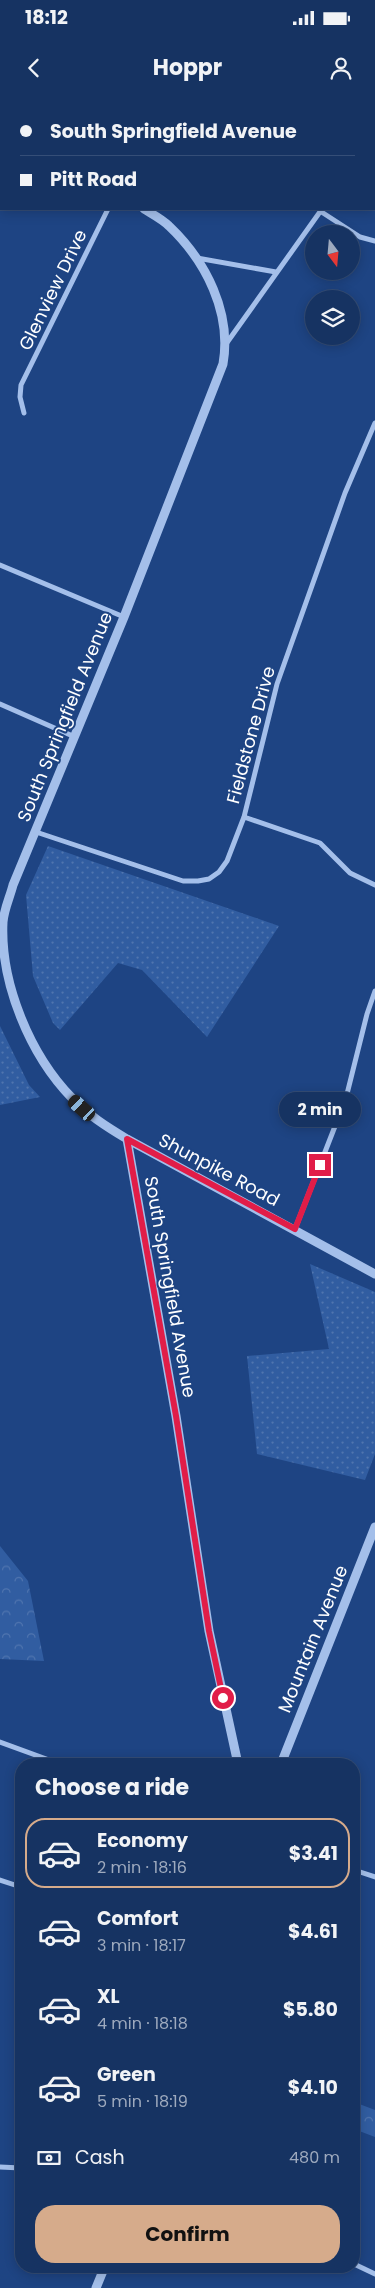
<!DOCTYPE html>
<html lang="en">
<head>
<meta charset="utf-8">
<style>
  body { margin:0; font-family:Poppins,sans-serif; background:#233f6b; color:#f1f3f6; height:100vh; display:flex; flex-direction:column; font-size:19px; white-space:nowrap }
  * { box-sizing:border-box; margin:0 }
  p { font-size:16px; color:#9eaabe }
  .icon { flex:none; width:28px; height:28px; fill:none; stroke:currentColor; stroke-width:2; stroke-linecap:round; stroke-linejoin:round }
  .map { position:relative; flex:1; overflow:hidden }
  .side { position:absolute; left:15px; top:1658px; width:345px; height:515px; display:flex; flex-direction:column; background:#163362; border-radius:20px; box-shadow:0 2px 12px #0003,0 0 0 1px #354e77 }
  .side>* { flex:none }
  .hud { position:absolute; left:0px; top:0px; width:375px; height:110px; box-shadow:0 2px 12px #0003,0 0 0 1px #354e77; display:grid; align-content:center; height:110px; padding:0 20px; background:#163362 }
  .needle { width:32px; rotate:164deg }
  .tools { position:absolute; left:305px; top:125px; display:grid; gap:10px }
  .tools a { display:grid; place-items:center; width:55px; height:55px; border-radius:50%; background:#163362; box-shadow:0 2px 12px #0003,0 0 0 1px #354e77; font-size:25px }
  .end { position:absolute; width:22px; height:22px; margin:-11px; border:6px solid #e11d48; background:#fff; box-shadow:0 0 0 2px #fff }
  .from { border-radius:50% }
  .bubble { position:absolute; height:35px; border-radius:18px; background:#163362; box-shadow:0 2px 12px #0003,0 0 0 1px #354e77; font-size:16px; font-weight:700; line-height:35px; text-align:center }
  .car { position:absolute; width:15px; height:30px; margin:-15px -8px; border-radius:6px; box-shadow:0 0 4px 1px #0007; background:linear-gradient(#222 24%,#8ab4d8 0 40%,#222 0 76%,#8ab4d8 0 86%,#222 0) }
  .hud b { display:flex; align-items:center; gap:18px; height:48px; font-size:19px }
  .hud b+b { border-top:1px solid #354e77 }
  .hud i { width:12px; height:12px; background:#f1f3f6 }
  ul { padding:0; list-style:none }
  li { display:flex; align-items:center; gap:15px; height:70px; margin:0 10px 8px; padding:0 10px; border:2px solid transparent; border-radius:20px }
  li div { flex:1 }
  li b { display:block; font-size:19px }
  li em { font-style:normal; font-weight:700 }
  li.on { border-color:#d6ab8b }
  li>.icon { width:45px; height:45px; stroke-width:1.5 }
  h2 { padding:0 20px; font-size:22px; line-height:60px }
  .pay { display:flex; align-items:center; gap:12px; height:55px; padding:0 20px; font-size:19px }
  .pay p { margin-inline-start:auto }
  .primary-button { display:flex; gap:10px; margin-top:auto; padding:10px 20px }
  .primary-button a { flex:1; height:58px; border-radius:20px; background:#d6ab8b; color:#111; font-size:20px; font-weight:700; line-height:58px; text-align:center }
  .status { display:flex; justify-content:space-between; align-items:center; height:35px; padding:0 25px; background:#163362; direction:ltr }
  .status svg { height:14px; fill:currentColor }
  header { display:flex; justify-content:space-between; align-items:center; height:65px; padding:0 20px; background:#163362; font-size:22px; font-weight:700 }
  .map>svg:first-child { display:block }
  .grass { fill:url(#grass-dots) }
  .forest { fill:url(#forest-crowns) }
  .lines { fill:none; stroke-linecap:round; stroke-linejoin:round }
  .minor { stroke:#a4bfea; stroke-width:5 }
  .tertiary { stroke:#a4bfea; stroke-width:9 }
  .route { stroke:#e11d48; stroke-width:6 }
  .labels { text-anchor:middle; stroke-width:4; stroke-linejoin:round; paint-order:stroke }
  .street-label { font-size:18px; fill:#fff; stroke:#1e4483 }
</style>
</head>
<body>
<div class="status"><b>18:12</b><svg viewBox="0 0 49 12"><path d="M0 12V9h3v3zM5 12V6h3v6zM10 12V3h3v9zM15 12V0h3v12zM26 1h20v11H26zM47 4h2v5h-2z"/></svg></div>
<header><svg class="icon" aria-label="back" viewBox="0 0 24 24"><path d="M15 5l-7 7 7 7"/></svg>Hoppr<svg class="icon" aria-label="person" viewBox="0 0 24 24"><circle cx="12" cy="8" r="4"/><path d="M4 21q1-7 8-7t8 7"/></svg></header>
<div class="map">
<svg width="375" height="2188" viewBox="0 0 375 2188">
  <defs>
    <pattern id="grass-dots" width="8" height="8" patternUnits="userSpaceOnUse" patternTransform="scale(1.25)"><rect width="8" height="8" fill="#315da1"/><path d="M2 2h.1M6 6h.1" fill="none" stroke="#5075af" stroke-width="1.8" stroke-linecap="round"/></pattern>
    <pattern id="forest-crowns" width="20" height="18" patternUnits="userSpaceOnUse" patternTransform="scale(1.25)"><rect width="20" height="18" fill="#315da1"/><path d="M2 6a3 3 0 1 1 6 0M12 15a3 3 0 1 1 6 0" fill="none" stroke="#5075af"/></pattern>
  </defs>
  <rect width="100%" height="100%" fill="#1e4483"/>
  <!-- grass -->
  <path class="grass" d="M48,746L279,826L207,937L142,870L118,863L60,930L53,923L33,876L26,795Z
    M0,926L29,985L40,997L0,1005Z
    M310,1164L375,1192V1354L365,1380L257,1354L247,1256L329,1249Z"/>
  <!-- forest -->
  <path class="forest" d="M0,1446L28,1481L44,1561L0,1559Z
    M354,2002L375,2010V2037L354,2029Z"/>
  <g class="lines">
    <!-- minor -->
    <path class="minor" d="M180,1L181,0
      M374,25L375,23
      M320,111L360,137L375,141
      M197,158L276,172
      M226,244L322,109
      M24,313L20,297L21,285L108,109
      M0,465L124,517
      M0,604L75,637
      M244,717L320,743L350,773L375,785
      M36,732L183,781H198L209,779L219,772L227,761L244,717L277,584L345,393L375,323
      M295,1129L346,998L367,914L375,891
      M0,1642L60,1664
      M354,1770L375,1777
      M0,1780L21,1787
      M0,2067L21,2068
      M354,2164L375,2174"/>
    <!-- tertiary -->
    <path class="tertiary" d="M19,0L20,1
      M0,37L1,38
      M0,46H1
      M144,109C152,114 162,119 169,126C206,161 232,213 223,264L124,517L13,785C10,797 4,809 3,822C0,883 30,955 72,998C88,1015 107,1027 127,1039L375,1174
      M127,1039L176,1316L209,1531L238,1664
      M281,1664L375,1427
      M96,2188L105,2166"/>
  </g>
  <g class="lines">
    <!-- route -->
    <path class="route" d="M223,1598L209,1531L176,1316L127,1039L295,1129L320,1065"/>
  </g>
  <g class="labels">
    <!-- street labels -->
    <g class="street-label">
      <text transform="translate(53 190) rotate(-64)" y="6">Glenview Drive</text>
      <text transform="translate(65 617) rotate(-68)" y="6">South Springfield Avenue</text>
      <text transform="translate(251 635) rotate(-75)" y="6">Fieldstone Drive</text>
      <text transform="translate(219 1070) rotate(28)" y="6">Shunpike Road</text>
      <text transform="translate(170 1187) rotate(80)" y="6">South Springfield Avenue</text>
      <text transform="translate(313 1539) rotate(-68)" y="6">Mountain Avenue</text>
    </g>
  </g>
</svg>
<div class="tools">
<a><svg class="needle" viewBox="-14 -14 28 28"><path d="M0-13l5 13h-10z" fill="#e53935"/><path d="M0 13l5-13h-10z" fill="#9eaabe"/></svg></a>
<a><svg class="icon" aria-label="layers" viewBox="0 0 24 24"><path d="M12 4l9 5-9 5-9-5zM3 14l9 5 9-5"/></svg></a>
</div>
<i class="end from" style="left:223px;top:1598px"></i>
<i class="end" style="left:320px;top:1065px"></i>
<div class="bubble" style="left:279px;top:992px;width:82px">2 min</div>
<i class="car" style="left:82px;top:1008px;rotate:312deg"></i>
<div class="hud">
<b><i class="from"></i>South Springfield Avenue</b>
<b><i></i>Pitt Road</b>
</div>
<section class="side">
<h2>Choose a ride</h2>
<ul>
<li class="on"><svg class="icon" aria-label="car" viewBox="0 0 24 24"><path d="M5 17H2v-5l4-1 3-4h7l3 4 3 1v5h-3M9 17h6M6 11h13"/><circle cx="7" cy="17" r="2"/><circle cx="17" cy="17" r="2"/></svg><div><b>Economy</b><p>2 min · 18:16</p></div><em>$3.41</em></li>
<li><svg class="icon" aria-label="car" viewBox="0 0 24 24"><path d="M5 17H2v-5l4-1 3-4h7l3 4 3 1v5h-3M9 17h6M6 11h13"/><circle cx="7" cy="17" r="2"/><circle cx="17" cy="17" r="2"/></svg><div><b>Comfort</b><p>3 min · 18:17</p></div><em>$4.61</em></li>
<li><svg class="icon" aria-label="car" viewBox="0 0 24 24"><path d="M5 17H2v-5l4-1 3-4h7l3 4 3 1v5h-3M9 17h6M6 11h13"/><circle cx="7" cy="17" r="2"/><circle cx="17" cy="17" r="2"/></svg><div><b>XL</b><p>4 min · 18:18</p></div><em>$5.80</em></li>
<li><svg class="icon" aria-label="car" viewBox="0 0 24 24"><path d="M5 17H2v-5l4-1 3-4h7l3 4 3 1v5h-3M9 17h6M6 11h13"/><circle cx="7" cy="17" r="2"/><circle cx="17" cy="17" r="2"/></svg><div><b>Green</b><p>5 min · 18:19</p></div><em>$4.10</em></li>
</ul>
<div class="pay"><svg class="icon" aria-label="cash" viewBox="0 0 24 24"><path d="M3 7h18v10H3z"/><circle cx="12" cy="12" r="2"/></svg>Cash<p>480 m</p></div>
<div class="primary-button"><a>Confirm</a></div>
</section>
</div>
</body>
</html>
